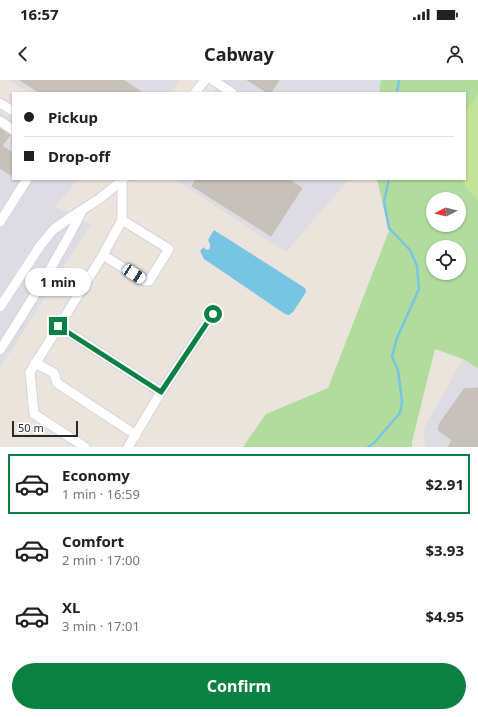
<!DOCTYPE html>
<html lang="en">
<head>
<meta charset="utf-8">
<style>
  body { margin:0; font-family:"Noto Sans",sans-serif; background:#f2f2f2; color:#202124; height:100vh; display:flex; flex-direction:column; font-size:15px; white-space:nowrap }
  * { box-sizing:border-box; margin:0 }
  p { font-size:13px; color:#757577 }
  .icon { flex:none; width:22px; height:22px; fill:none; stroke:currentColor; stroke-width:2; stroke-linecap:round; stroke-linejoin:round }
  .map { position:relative; height:367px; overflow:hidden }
  .side { display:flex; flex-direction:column; background:#fff; flex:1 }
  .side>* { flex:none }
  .guide { position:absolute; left:12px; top:12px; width:454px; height:88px; border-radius:0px; box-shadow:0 1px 3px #0004; display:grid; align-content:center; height:88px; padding:0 12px; background:#fff }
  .needle { width:26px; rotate:263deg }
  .controls { position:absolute; left:426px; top:112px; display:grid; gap:8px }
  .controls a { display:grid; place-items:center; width:40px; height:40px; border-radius:50%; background:#fff; box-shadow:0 1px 3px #0004; font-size:20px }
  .scale { position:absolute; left:12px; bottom:10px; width:66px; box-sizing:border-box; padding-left:4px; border:2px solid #292929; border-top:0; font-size:11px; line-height:14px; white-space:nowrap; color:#292929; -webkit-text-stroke:3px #fff; paint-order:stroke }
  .end { position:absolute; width:18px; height:18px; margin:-9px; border:5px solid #0b8043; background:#fff; box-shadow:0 0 0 2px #fff }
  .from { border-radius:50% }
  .bubble { position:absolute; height:28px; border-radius:14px; background:#fff; box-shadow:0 1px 3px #0004; font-size:13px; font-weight:700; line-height:28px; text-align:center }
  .car { position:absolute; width:12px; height:24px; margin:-12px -6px; border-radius:5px; box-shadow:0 0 3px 1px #0007; background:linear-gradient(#fff 24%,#345 0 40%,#fff 0 76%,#345 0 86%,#fff 0) }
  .guide b { display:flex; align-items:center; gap:14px; height:38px; font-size:15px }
  .guide b+b { border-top:1px solid #e0e0e0 }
  .guide i { width:10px; height:10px; background:#202124 }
  ul { padding:7px 0 0; list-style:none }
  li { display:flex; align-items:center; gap:12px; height:60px; margin:0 8px 6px; padding:0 4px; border:2px solid transparent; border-radius:0px }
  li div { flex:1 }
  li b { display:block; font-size:15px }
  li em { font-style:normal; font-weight:700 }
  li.current { border-color:#0b8043 }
  li>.icon { width:36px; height:36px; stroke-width:1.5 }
  .primary-button { display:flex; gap:8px; margin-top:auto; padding:8px 12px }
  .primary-button a { flex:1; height:46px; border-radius:24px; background:#0b8043; color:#fff; font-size:16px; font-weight:700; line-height:46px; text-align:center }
  .status { display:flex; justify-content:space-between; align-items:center; height:28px; padding:0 20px; background:#fff; direction:ltr }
  .status svg { height:11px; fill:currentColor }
  header { display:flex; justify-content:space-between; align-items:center; height:52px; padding:0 12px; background:#fff; font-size:18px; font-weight:700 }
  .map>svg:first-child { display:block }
  .industrial { fill:#dedce3 }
  .green { fill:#b2dc9d; fill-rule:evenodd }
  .pitch { fill:#c3e29a }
  .water { fill:#78c5e3 }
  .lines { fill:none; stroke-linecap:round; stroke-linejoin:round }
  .stream { stroke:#78c5e3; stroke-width:2.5 }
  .building { fill:#c6c2bb; stroke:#c5c0b6 }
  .minor-casing { stroke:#d2d4e1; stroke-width:11 }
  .path { stroke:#c3c3c3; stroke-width:1.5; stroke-dasharray:3 2; stroke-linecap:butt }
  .minor { stroke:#fff; stroke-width:9 }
  .route { stroke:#0b8043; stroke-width:5 }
</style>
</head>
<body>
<div class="status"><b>16:57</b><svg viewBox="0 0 49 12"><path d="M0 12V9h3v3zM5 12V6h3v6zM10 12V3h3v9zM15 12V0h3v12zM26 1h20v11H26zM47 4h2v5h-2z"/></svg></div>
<header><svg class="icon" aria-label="back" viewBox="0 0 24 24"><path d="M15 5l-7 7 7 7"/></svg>Cabway<svg class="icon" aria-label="person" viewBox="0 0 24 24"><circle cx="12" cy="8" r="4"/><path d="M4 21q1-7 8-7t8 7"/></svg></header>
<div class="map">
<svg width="478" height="367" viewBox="0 0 478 367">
  <rect width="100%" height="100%" fill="#eae4dc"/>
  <!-- industrial -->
  <path class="industrial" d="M8,0H180L170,13H30Z
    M222,0H381L379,13H213Z
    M0,32L13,40V99H78L55,127L91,144L0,288Z
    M174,99H349L286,172Z
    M463,279L478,288V367H425L424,348Z"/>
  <!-- green -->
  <path class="green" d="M381,0H478V288L463,279L435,269L412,362V367H243L266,334L328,308L389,151L377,99H465V13H379ZM433,119H459V145H433ZM433,167H459V193H433Z"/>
  <!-- pitch -->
  <path class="pitch" d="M478,14V120L467,109L461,99H465V31Z"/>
  <!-- water -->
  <path class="water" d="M214,150L305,208L306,212L293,232L289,235L285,234L204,179L200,171L204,167L205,169L208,170L210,168V164L208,160Z"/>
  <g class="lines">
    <!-- stream -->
    <path class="stream" d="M397,13L399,0
      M368,367L374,363L400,333L402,322L398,290L392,277L397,258L419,209L417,186L410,170L389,148L384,122L389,99"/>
  </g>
  <!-- building -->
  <path class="building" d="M20,0H123L143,13H40Z
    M247,0H279L271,13H268Z
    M0,48L10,55L2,66L13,73V91L10,95L0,88Z
    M196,99H288L302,108L271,156L192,106Z
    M478,308V367H448L452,360L438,350L440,343L464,309Z"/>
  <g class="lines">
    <!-- minor casing -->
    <g class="minor-casing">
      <path id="minor" d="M213,0L232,13
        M195,13L205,0
        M0,23L13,31
        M0,41L13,50
        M122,102V140L169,169L149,201H144L103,175L122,140
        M0,142L27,99
        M103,175L59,246L161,312L213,234
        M0,227L40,166L53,150L71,137L99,119L124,99
        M59,246L30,292L34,334L85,367
        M0,270C29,225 58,179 82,131
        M35,283L54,293L57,303L136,355
        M128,367L161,312"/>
    </g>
    <!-- path -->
    <path class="path" d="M478,165L473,168L470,171L472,177L478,182"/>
    <!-- minor -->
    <use href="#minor" class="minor"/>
  </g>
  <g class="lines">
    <!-- route -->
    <path class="route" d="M58,246L161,312L213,234"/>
  </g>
</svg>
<div class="controls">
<a><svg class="needle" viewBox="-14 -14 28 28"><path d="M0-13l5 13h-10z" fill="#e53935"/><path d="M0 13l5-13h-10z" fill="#757577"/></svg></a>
<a><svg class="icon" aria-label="locate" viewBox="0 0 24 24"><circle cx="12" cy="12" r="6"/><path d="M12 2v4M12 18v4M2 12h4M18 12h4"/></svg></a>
</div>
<div class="scale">50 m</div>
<i class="end from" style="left:213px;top:234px"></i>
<i class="end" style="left:58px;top:246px"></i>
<div class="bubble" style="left:25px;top:188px;width:66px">1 min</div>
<i class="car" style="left:134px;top:194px;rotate:123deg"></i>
<div class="guide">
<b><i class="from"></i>Pickup</b>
<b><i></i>Drop-off</b>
</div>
</div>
<section class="side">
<ul>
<li class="current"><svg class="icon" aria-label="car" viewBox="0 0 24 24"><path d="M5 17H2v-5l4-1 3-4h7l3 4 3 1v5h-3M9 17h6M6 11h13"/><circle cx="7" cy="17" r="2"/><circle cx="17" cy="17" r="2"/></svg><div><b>Economy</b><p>1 min · 16:59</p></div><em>$2.91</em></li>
<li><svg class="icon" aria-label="car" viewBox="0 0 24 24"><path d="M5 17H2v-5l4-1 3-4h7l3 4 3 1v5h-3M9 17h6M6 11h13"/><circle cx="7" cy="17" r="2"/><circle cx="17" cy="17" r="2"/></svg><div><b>Comfort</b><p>2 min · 17:00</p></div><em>$3.93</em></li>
<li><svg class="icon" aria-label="car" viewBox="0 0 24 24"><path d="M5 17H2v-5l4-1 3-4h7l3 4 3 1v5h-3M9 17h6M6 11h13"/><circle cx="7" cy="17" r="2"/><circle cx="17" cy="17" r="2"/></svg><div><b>XL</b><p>3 min · 17:01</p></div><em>$4.95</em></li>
</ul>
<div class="primary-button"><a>Confirm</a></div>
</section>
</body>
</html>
